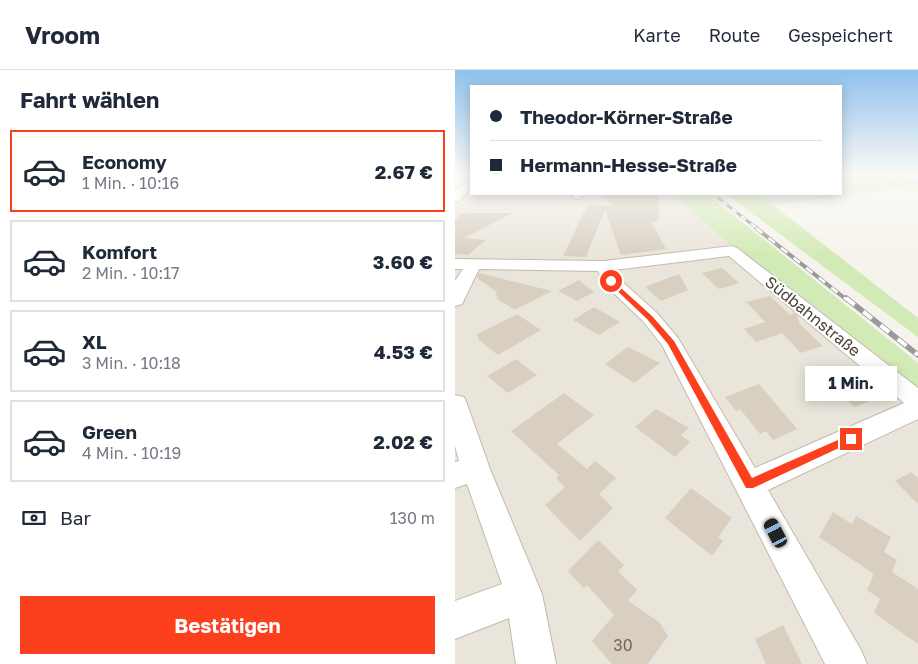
<!DOCTYPE html>
<html lang="de">
<head>
<meta charset="utf-8">
<style>
  body { margin:0; font-family:"Golos Text",sans-serif; background:#f2f2f3; color:#1f2937; height:100vh; display:flex; flex-direction:column; font-size:19px; white-space:nowrap }
  * { box-sizing:border-box; margin:0 }
  p { font-size:16px; color:#747a83 }
  .icon { flex:none; width:28px; height:28px; fill:none; stroke:currentColor; stroke-width:2; stroke-linecap:round; stroke-linejoin:round }
  .map { position:relative; flex:1; overflow:hidden }
  .sheet { display:flex; flex-direction:column; background:#fff; width:455px }
  .sheet>* { flex:none }
  .top-card { position:absolute; left:15px; top:15px; width:372px; height:110px; border-radius:0px; box-shadow:0 2px 12px #0003; display:grid; align-content:center; height:110px; padding:0 20px; background:#fff }
  .end { position:absolute; width:22px; height:22px; margin:-11px; border:6px solid #fc3f1d; background:#fff; box-shadow:0 0 0 2px #fff }
  .from { border-radius:50% }
  .bubble { position:absolute; height:35px; border-radius:0px; background:#fff; box-shadow:0 2px 12px #0003; font-size:16px; font-weight:700; line-height:35px; text-align:center }
  .car { position:absolute; width:15px; height:30px; margin:-15px -8px; border-radius:6px; box-shadow:0 0 4px 1px #0007; background:linear-gradient(#222 24%,#8ab4d8 0 40%,#222 0 76%,#8ab4d8 0 86%,#222 0) }
  .top-card b { display:flex; align-items:center; gap:18px; height:48px; font-size:19px }
  .top-card b+b { border-top:1px solid #e0e1e3 }
  .top-card i { width:12px; height:12px; background:#1f2937 }
  ul { padding:0; list-style:none }
  li { display:flex; align-items:center; gap:15px; height:82px; margin:0 10px 8px; padding:0 10px; border:2px solid #e0e1e3; border-radius:0px }
  li div { flex:1 }
  li b { display:block; font-size:19px }
  li em { font-style:normal; font-weight:700 }
  li.active { border-color:#fc3f1d }
  li>.icon { width:45px; height:45px; stroke-width:1.5 }
  h2 { padding:0 20px; font-size:22px; line-height:60px }
  .pay { display:flex; align-items:center; gap:12px; height:55px; padding:0 20px; font-size:19px }
  .pay p { margin-inline-start:auto }
  .action { display:flex; gap:10px; margin-top:auto; padding:10px 20px }
  .action a { flex:1; height:58px; border-radius:0px; background:#fc3f1d; color:#fff; font-size:20px; font-weight:700; line-height:58px; text-align:center }
  header { display:flex; align-items:center; gap:30px; box-sizing:border-box; height:70px; padding:0 25px; background:#fff; border-bottom:1px solid #e0e1e3 }
  header strong { font-size:24px }
  nav { display:flex; gap:28px; margin-inline-start:auto; font-size:18px }
  main { display:flex; flex:1; min-height:0 }
  .map>svg:first-child { display:block }
  .residential { fill:#eae5da }
  .green { fill:#d2eab5 }
  .lines { fill:none; stroke-linecap:round; stroke-linejoin:round }
  .stream { fill:#a9d4f2; fill-rule:evenodd }
  .building { fill:#d8cfc1 }
  .minor-casing { stroke:#c2bbae; stroke-width:2 }
  .minor { fill:#fff; fill-rule:evenodd }
  .rail-far2-casing { stroke:#9a9a9a; stroke-width:3 }
  .rail-far1-casing { stroke:#9a9a9a; stroke-width:4 }
  .rail-casing { stroke:#9a9a9a; stroke-width:5.5 }
  .rail-far2 { stroke:#fff; stroke-width:2; stroke-dasharray:6; stroke-linecap:butt }
  .rail-far1 { stroke:#fff; stroke-width:2.5; stroke-dasharray:8; stroke-linecap:butt }
  .rail { stroke:#fff; stroke-width:4; stroke-dasharray:11; stroke-linecap:butt }
  .route { fill:#fc3f1d }
  .labels { text-anchor:middle; stroke-width:4; stroke-linejoin:round; paint-order:stroke }
  .street-label { font-size:16px; fill:#4b4439; stroke:#fff }
  .near-number-label { font-size:16px; fill:#6e675b }
</style>
</head>
<body>
<header>
<strong>Vroom</strong>
<nav><a>Karte</a><a>Route</a><a>Gespeichert</a></nav>
</header>
<main>
<section class="sheet">
<h2>Fahrt wählen</h2>
<ul>
<li class="active"><svg class="icon" aria-label="car" viewBox="0 0 24 24"><path d="M5 17H2v-5l4-1 3-4h7l3 4 3 1v5h-3M9 17h6M6 11h13"/><circle cx="7" cy="17" r="2"/><circle cx="17" cy="17" r="2"/></svg><div><b>Economy</b><p>1 Min. · 10:16</p></div><em>2.67 €</em></li>
<li><svg class="icon" aria-label="car" viewBox="0 0 24 24"><path d="M5 17H2v-5l4-1 3-4h7l3 4 3 1v5h-3M9 17h6M6 11h13"/><circle cx="7" cy="17" r="2"/><circle cx="17" cy="17" r="2"/></svg><div><b>Komfort</b><p>2 Min. · 10:17</p></div><em>3.60 €</em></li>
<li><svg class="icon" aria-label="car" viewBox="0 0 24 24"><path d="M5 17H2v-5l4-1 3-4h7l3 4 3 1v5h-3M9 17h6M6 11h13"/><circle cx="7" cy="17" r="2"/><circle cx="17" cy="17" r="2"/></svg><div><b>XL</b><p>3 Min. · 10:18</p></div><em>4.53 €</em></li>
<li><svg class="icon" aria-label="car" viewBox="0 0 24 24"><path d="M5 17H2v-5l4-1 3-4h7l3 4 3 1v5h-3M9 17h6M6 11h13"/><circle cx="7" cy="17" r="2"/><circle cx="17" cy="17" r="2"/></svg><div><b>Green</b><p>4 Min. · 10:19</p></div><em>2.02 €</em></li>
</ul>
<div class="pay"><svg class="icon" aria-label="cash" viewBox="0 0 24 24"><path d="M3 7h18v10H3z"/><circle cx="12" cy="12" r="2"/></svg>Bar<p>130 m</p></div>
<div class="action"><a>Bestätigen</a></div>
</section>
<div class="map">
<svg width="463" height="594" viewBox="0 0 463 594">
  <rect width="100%" height="100%" fill="#f6f3ec"/>
  <!-- residential -->
  <path class="residential" d="M0,104H16V124H218L274,174L463,325V594H0V122L15,107H0Z
    M386,108L408,123L318,135L303,124H386Z"/>
  <!-- green -->
  <path class="green" d="M386,104H441L463,110V121L441,119L408,123L386,108Z
    M218,124H252L463,293V325L274,174Z
    M271,124H303L318,135L463,248V267Z"/>
  <g class="lines">
    <!-- stream -->
    <path class="stream" d="M399,104L440,105L463,111V113L440,107L401,105Z"/>
  </g>
  <!-- building -->
  <path class="building" d="M147,124H203L204,149L197,153L211,179L166,185L150,140L131,187L108,186L132,136H158Z
    M16,143H58L9,168L31,170L13,185L0,184V151L6,144Z
    M267,198L284,213L264,219L247,203Z
    M24,203L97,221L60,240L41,228L43,227L40,224L43,223L22,208Z
    M224,204L233,220L206,231L190,217Z
    M124,210L139,222L122,231L103,221Z
    M315,226L335,245L339,243L342,245L344,253L368,276L346,283L327,263L301,272L289,259L310,252L291,232Z
    M139,237L165,252L144,265L118,250Z
    M62,244L86,260L43,285L23,269L24,268L21,265Z
    M173,277L205,293L179,313L150,294Z
    M61,289L82,305L53,323L32,306Z
    M398,304L423,328L399,337L375,312Z
    M304,314L342,359L318,370L311,361L305,364L285,339L281,341L270,327Z
    M109,323L139,345L102,374L132,399L140,391L161,408L144,424L158,438L125,471L90,435L110,417L101,408L104,405L56,361Z
    M201,339L234,358L226,365L235,372L220,387L180,357Z
    M456,402L463,408V434L440,411Z
    M236,418L277,448L263,467L268,471L257,486L210,448Z
    M378,442L397,454L401,446L436,467L429,482L442,490L437,502L463,519V574L419,543L425,529L412,520L419,504L364,467Z
    M143,470L169,495L163,501L182,520L173,531L204,552L213,566L193,594H157L137,571L159,545L132,515L129,519L113,501Z
    M328,555L347,594H311L300,569Z"/>
  <g class="lines">
    <!-- minor casing -->
    <g class="minor-casing">
      <path id="minor" d="M16,109V118L4,131L0,132V121L12,110Z
        M117,124H129V125L123,129L119,128Z
        M277,176L282,178L463,318V349L313,420L406,580L412,594H370L207,275L188,251L150,215L143,201L24,199L7,234L0,236V211L8,199H0V189L149,191ZM274,186L449,333L300,398L223,268L202,243L163,208L159,200Z
        M0,325L9,327L12,334L35,399L87,524L101,594H61L54,548L0,569V531L47,514L12,414L0,418V392L4,391L0,376Z"/>
    </g>
    <!-- minor -->
    <use href="#minor" class="minor"/>
    <!-- rail-far2 casing -->
    <g class="rail-far2-casing">
      <path id="rail-far2" d="M258,124L303,159"/>
    </g>
    <!-- rail-far1 casing -->
    <g class="rail-far1-casing">
      <path id="rail-far1" d="M301,158L392,230"/>
    </g>
    <!-- rail casing -->
    <g class="rail-casing">
      <path id="rail" d="M391,228L463,285"/>
    </g>
    <!-- rail-far2 -->
    <use href="#rail-far2" class="rail-far2"/>
    <!-- rail-far1 -->
    <use href="#rail-far1" class="rail-far1"/>
    <!-- rail -->
    <use href="#rail" class="rail"/>
  </g>
  <!-- sky -->
  <linearGradient id="sky" x2="0" y2="1"><stop stop-color="#8fc1ec"/><stop offset="0.56" stop-color="#fbfaf6"/><stop offset="1" stop-color="#fbfaf6" stop-opacity="0"/></linearGradient>
  <rect width="463" height="187" fill="url(#sky)"/>
  <!-- route -->
  <path class="route" d="M156,209L197,246L219,271L297,408L392,366H399V371L298,418H291L213,274L192,249L154,213V210Z"/>
  <g class="labels">
    <!-- street labels -->
    <g class="street-label">
      <text transform="translate(358 246) rotate(39)" y="6">Südbahnstraße</text>
    </g>
    <!-- near-number labels -->
    <g class="near-number-label">
      <text x="168" y="581">30</text>
    </g>
  </g>
</svg>
<i class="end from" style="left:156px;top:211px"></i>
<i class="end" style="left:396px;top:369px"></i>
<div class="bubble" style="left:350px;top:296px;width:92px">1 Min.</div>
<i class="car" style="left:321px;top:463px;rotate:332deg"></i>
<div class="top-card">
<b><i class="from"></i>Theodor-Körner-Straße</b>
<b><i></i>Hermann-Hesse-Straße</b>
</div>
</div>
</main>
</body>
</html>
